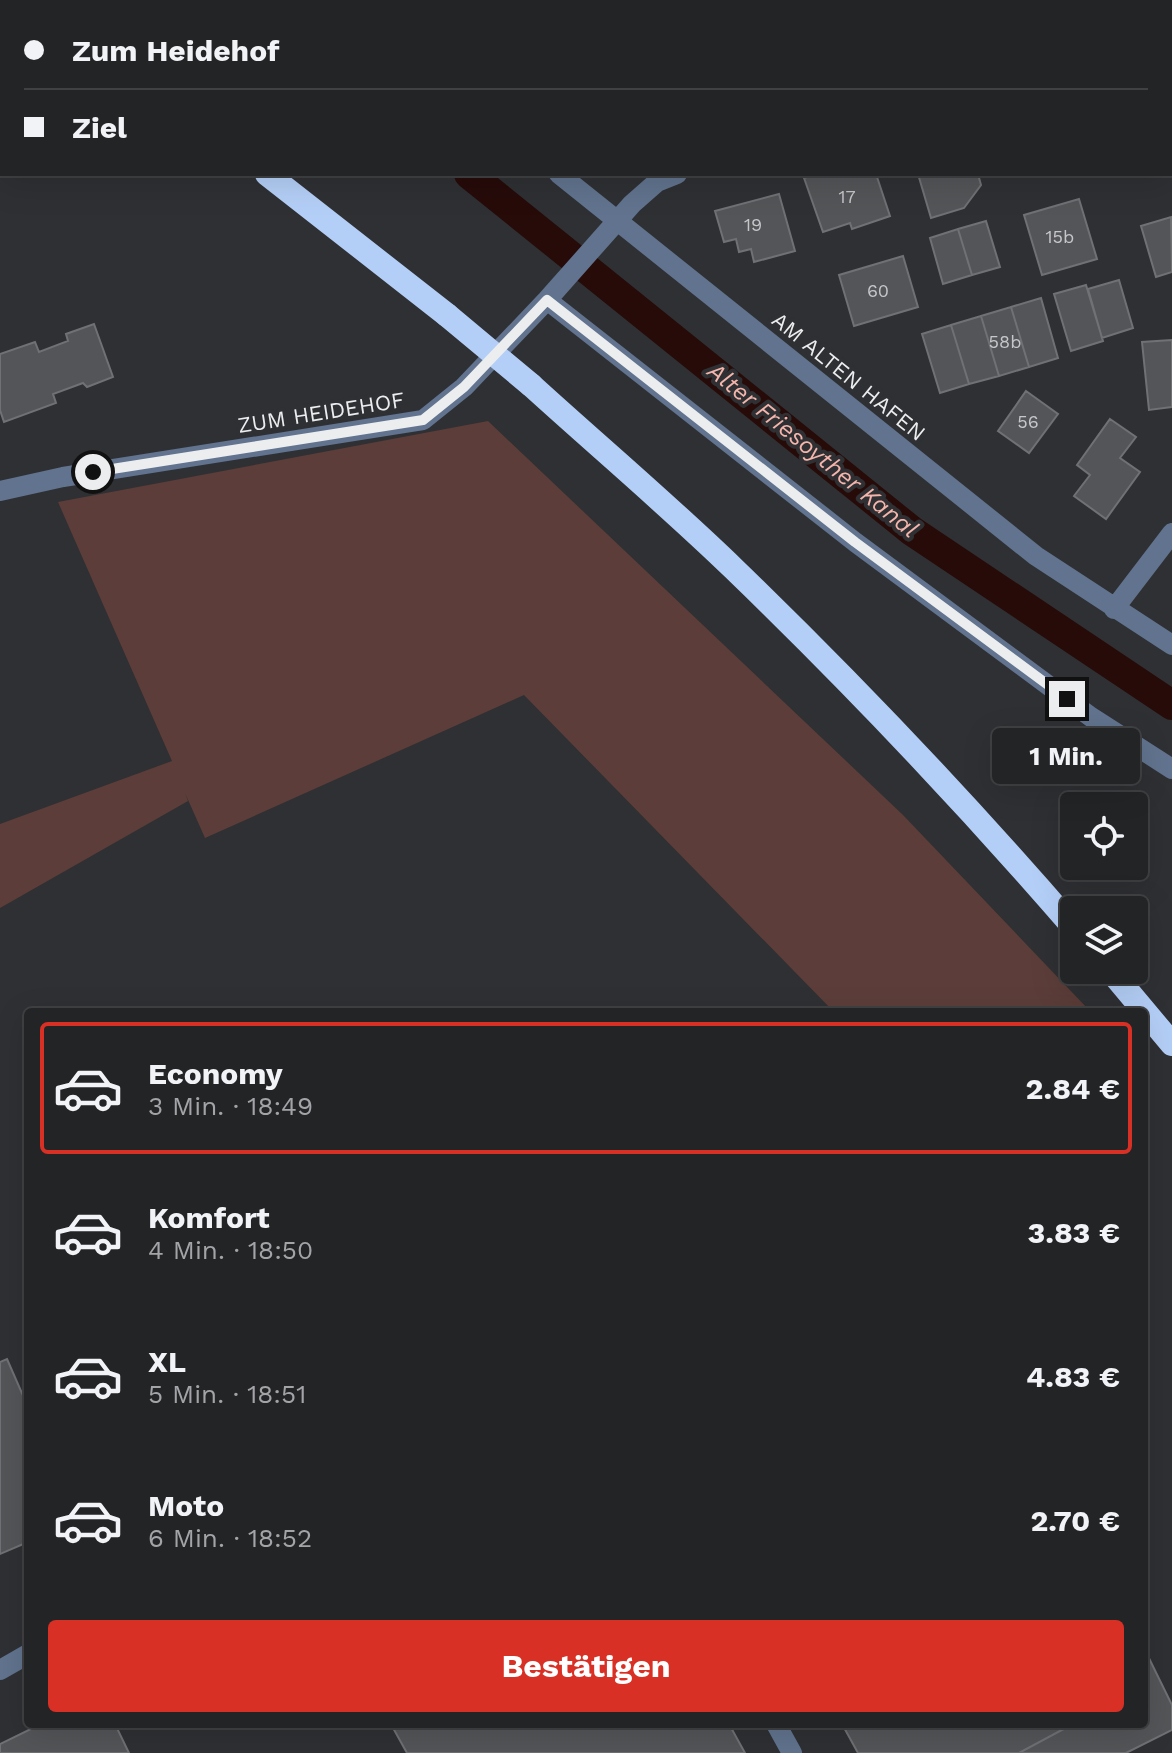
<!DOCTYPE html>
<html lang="de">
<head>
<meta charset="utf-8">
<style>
  body { margin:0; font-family:"Work Sans",sans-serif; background:#2f3032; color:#f1f3f6; height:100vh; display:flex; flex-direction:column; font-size:30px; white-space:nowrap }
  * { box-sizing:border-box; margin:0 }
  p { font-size:26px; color:#a3a4a7 }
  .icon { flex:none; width:44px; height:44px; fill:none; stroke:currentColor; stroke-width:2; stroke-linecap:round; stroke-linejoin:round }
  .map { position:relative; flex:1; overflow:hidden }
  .panel { position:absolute; left:24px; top:1008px; width:1124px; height:720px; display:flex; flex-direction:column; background:#232426; border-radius:8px; box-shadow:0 8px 32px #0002,0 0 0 2px #404143 }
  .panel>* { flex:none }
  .top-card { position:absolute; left:0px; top:0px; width:1172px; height:176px; box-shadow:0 8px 32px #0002,0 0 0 2px #404143; display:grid; align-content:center; height:176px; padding:0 24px; background:#232426 }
  .buttons { position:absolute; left:1060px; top:792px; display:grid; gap:16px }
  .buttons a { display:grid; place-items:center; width:88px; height:88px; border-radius:8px; background:#232426; box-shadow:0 8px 32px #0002,0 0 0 2px #404143; font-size:40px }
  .end { position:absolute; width:36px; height:36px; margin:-18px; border:10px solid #ecedef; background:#111; box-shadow:0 0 0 4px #111 }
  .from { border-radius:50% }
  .bubble { position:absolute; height:56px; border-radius:8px; background:#232426; box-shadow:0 8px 32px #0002,0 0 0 2px #404143; font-size:26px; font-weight:700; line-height:56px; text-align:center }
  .top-card b { display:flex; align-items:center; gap:28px; height:76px; font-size:30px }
  .top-card b+b { border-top:2px solid #404143 }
  .top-card i { width:20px; height:20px; background:#f1f3f6 }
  ul { padding:14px 0 0; list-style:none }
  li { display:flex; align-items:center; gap:24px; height:132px; margin:0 16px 12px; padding:0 8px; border:4px solid transparent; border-radius:8px }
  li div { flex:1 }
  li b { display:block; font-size:30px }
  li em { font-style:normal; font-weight:700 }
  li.on { border-color:#d93025 }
  li>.icon { width:72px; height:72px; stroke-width:1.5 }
  .action { display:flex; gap:16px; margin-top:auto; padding:16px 24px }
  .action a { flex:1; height:92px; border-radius:8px; background:#d93025; color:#fff; font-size:32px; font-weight:700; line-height:92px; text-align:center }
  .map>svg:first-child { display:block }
  .green { fill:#5c3d39 }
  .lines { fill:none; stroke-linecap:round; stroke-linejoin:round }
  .canal { stroke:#260b09; stroke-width:30 }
  .building { fill:#535558; stroke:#6f7174; stroke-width:2 }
  .path { stroke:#8e8f92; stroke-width:5; stroke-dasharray:2 6; stroke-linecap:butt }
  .minor { stroke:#61738e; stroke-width:20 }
  .highway { stroke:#b4cff7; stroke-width:24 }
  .highway-bridge { stroke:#b4cff7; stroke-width:24 }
  .route { stroke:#ecedef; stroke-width:10 }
  .labels { text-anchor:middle; stroke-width:8; stroke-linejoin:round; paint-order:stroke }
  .number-label { font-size:18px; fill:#c6c7c9 }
  .street-label { font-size:22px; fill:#ecedef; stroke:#2f3033 }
  .water-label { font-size:24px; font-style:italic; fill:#f4b5ac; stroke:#2f3033 }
</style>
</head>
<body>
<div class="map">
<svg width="1172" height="1753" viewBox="0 0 1172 1753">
  <rect width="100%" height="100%" fill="#2f3033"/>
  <!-- green -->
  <path class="green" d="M488,421L903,815L1088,1009L1081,1012H834L524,695L205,838L185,793L188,801L0,908V824L172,761L58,502Z"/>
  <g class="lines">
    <!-- canal -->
    <path class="canal" d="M252,0L255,2
      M469,174L912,531L1172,705"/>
  </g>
  <!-- building -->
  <path class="building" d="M816,174H876L890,216L852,229L850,223L823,232L804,178Z
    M918,174H978L981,185L964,208L931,218Z
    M779,194L795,251L754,262L751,249L739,252L736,239L724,242L715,211Z
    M1079,199L1097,259L1042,275L1024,215Z
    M1171,217L1172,272L1156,277L1141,226Z
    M986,221L1000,267L972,275L958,229Z
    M958,229L972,275L943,284L930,238Z
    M903,256L918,307L854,326L839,275Z
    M1119,280L1133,328L1102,338L1088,289Z
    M1086,285L1103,341L1071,351L1054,294Z
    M1041,298L1058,358L1029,367L1011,307Z
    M1011,307L1029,367L999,376L981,316Z
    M981,316L999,376L969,384L951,325Z
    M94,324L113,377L87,387L83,383L53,394L56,403L4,422L0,410V354L35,342L39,352L68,341L66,334Z
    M951,325L969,384L940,393L922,334Z
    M1172,340V407L1149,410L1142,342Z
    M1026,391L1058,414L1029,453L998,431Z
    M1110,419L1136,437L1120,458L1140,472L1106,519L1074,496L1090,475L1077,465Z
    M7,1359L28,1407V1542L0,1554V1362Z
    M1144,1648L1172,1705V1730L1126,1753H1019L1073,1724H1144Z
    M41,1724H115L129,1753H0V1744Z
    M401,1724H729L745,1753H407L393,1728Z
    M842,1724H1073L1019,1753H858Z"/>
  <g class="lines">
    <!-- path -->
    <path class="path" d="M378,0L381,2"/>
    <!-- minor -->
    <path class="minor" d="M342,0L344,2
      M1100,0V2
      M1167,2L1172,1
      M559,174L1036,556L1172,645
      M547,300L855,542L1091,717L1172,769
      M0,491L63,477L423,420L464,387L547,300L632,204L657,182L677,174
      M1114,609L1172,533
      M0,1670L28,1654
      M776,1724L792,1753"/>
    <!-- highway -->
    <path class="highway" d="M28,0L30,2
      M267,174L447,315
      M531,385C598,446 668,505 733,568C852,683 966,803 1074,928
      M1110,970L1172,1044"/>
    <!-- highway-bridge -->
    <path class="highway-bridge" d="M447,315L531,385"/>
  </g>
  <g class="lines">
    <!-- route -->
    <path class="route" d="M93,472L423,420L464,387L547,300L855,542L1067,699"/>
  </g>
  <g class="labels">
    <!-- number labels -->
    <g class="number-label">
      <text x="847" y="203">17</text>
      <text x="753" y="231">19</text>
      <text x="1060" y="243">15b</text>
      <text x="878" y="297">60</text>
      <text x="1005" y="348">58b</text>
      <text x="1028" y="428">56</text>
    </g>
    <!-- street labels -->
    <g class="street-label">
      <text transform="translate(849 376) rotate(39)" y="8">AM ALTEN HAFEN</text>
      <text transform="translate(321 412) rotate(-9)" y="8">ZUM HEIDEHOF</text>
    </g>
    <!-- water labels -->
    <g class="water-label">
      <text transform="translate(813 450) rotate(39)" y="8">Alter Friesoyther Kanal</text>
    </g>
  </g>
</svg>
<div class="buttons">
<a><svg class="icon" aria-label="locate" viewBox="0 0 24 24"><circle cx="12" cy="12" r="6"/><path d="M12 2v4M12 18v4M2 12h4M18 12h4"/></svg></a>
<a><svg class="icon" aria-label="layers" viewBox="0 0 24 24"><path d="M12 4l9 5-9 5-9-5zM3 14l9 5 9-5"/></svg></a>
</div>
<i class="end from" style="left:93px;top:472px"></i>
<i class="end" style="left:1067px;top:699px"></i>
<div class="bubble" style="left:992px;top:728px;width:148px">1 Min.</div>
<div class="top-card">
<b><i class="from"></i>Zum Heidehof</b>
<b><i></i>Ziel</b>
</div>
<section class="panel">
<ul>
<li class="on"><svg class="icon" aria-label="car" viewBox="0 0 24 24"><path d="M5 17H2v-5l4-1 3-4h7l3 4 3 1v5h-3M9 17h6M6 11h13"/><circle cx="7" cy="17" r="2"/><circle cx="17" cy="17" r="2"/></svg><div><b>Economy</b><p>3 Min. · 18:49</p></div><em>2.84 €</em></li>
<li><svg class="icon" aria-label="car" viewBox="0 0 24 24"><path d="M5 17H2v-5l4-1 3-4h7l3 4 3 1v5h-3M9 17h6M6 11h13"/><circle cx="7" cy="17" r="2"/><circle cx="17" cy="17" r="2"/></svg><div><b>Komfort</b><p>4 Min. · 18:50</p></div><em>3.83 €</em></li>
<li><svg class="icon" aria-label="car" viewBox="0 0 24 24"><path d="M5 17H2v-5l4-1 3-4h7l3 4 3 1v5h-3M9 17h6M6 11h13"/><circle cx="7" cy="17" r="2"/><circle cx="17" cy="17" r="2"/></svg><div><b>XL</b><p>5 Min. · 18:51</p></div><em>4.83 €</em></li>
<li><svg class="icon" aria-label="car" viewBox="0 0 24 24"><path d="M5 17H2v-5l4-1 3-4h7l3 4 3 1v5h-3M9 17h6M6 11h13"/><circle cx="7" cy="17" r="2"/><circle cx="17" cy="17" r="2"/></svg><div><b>Moto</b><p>6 Min. · 18:52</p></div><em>2.70 €</em></li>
</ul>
<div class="action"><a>Bestätigen</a></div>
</section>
</div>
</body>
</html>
